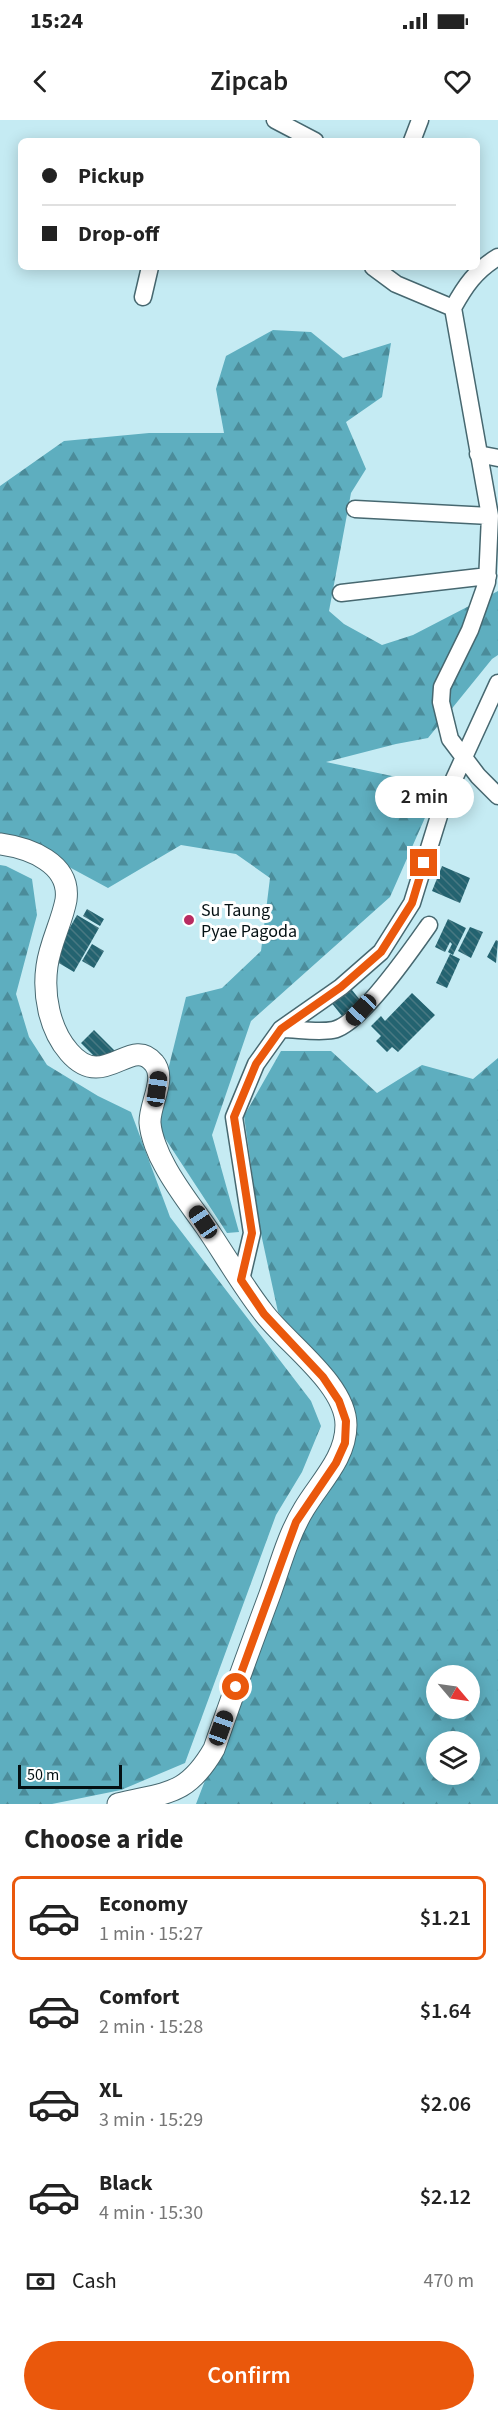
<!DOCTYPE html>
<html lang="en">
<head>
<meta charset="utf-8">
<style>
  body { margin:0; font-family:"Source Sans 3",sans-serif; background:#f6f6f6; color:#222; height:100vh; display:flex; flex-direction:column; font-size:22px; white-space:nowrap }
  * { box-sizing:border-box; margin:0 }
  p { font-size:20px; color:#767676 }
  .icon { flex:none; width:33px; height:33px; fill:none; stroke:currentColor; stroke-width:2; stroke-linecap:round; stroke-linejoin:round }
  .map { position:relative; height:1684px; overflow:hidden }
  .panel { display:flex; flex-direction:column; background:#fff; flex:1 }
  .panel>* { flex:none }
  .top-card { position:absolute; left:18px; top:18px; width:462px; height:132px; border-radius:9px; box-shadow:0 3px 15px #0003; display:grid; align-content:center; height:132px; padding:0 24px; background:#fff }
  .needle { width:39px; rotate:119deg }
  .buttons { position:absolute; left:426px; top:1545px; display:grid; gap:12px }
  .buttons a { display:grid; place-items:center; width:54px; height:54px; border-radius:50%; background:#fff; box-shadow:0 3px 15px #0003; font-size:30px }
  .scale { position:absolute; left:18px; bottom:15px; width:104px; box-sizing:border-box; padding-left:6px; border:3px solid #041013; border-top:0; font-size:16px; line-height:21px; white-space:nowrap; color:#041013; -webkit-text-stroke:4px #fff; paint-order:stroke }
  .end { position:absolute; width:27px; height:27px; margin:-14px; border:8px solid #ea580c; background:#fff; box-shadow:0 0 0 3px #fff }
  .from { border-radius:50% }
  .bubble { position:absolute; height:42px; border-radius:21px; background:#fff; box-shadow:0 3px 15px #0003; font-size:20px; font-weight:600; line-height:42px; text-align:center }
  .car { position:absolute; width:18px; height:36px; margin:-18px -9px; border-radius:8px; box-shadow:0 0 4px 2px #0007; background:linear-gradient(#222 24%,#8ab4d8 0 40%,#222 0 76%,#8ab4d8 0 86%,#222 0) }
  .top-card b { display:flex; align-items:center; gap:21px; height:57px; font-size:22px }
  .top-card b+b { border-top:2px solid #e0e0e0 }
  .top-card i { width:15px; height:15px; background:#222 }
  ul { padding:0; list-style:none }
  li { display:flex; align-items:center; gap:18px; height:84px; margin:0 12px 9px; padding:0 12px; border:3px solid transparent; border-radius:9px }
  li div { flex:1 }
  li b { display:block; font-size:22px }
  li em { font-style:normal; font-weight:600 }
  li.on { border-color:#ea580c }
  li>.icon { width:54px; height:54px; stroke-width:1.5 }
  h2 { padding:0 24px; font-size:27px; line-height:72px }
  .pay { display:flex; align-items:center; gap:15px; height:66px; padding:0 24px; font-size:22px }
  .pay p { margin-inline-start:auto }
  .action { display:flex; gap:12px; margin-top:auto; padding:12px 24px }
  .action a { flex:1; height:69px; border-radius:36px; background:#ea580c; color:#fff; font-size:24px; font-weight:600; line-height:69px; text-align:center }
  .status { display:flex; justify-content:space-between; align-items:center; height:42px; padding:0 30px; background:#fff; direction:ltr }
  .status svg { height:16px; fill:currentColor }
  header { display:flex; justify-content:space-between; align-items:center; height:78px; padding:0 24px; background:#fff; font-size:27px; font-weight:600 }
  .map>svg:first-child { display:block }
  .forest { fill:url(#forest-firs); fill-rule:evenodd }
  .building { fill:url(#building-back-hatch) }
  .lines { fill:none; stroke-linecap:round; stroke-linejoin:round }
  .minor-casing { stroke:#476870; stroke-width:19 }
  .major-casing { stroke:#476870; stroke-width:23 }
  .minor { stroke:#fff; stroke-width:16 }
  .major { stroke:#fff; stroke-width:21 }
  .route { stroke:#ea580c; stroke-width:8 }
  .poi-dot { fill:#b82b61; stroke:#fff; stroke-width:2 }
  .labels { text-anchor:middle; stroke-width:6; stroke-linejoin:round; paint-order:stroke }
  .poi-label { font-size:18px; fill:#041013; stroke:#fff; text-anchor:start }
</style>
</head>
<body>
<div class="status"><b>15:24</b><svg viewBox="0 0 49 12"><path d="M0 12V9h3v3zM5 12V6h3v6zM10 12V3h3v9zM15 12V0h3v12zM26 1h20v11H26zM47 4h2v5h-2z"/></svg></div>
<header><svg class="icon" aria-label="back" viewBox="0 0 24 24"><path d="M15 5l-7 7 7 7"/></svg>Zipcab<svg class="icon" aria-label="heart" viewBox="0 0 24 24"><path d="M12 20l-8-8c-3-5 5-10 8-4 3-6 11-1 8 4z"/></svg></header>
<div class="map">
<svg width="498" height="1684" viewBox="0 0 498 1684">
  <defs>
    <pattern id="forest-firs" width="22" height="20" patternUnits="userSpaceOnUse" patternTransform="scale(1.5)"><rect width="22" height="20" fill="#5eaebf"/><path d="M5 1l3.5 6h-7zM16 11l3.5 6h-7z" fill="#4b8c9a"/></pattern>
    <pattern id="building-back-hatch" width="6" height="6" patternUnits="userSpaceOnUse" patternTransform="scale(1.5)"><rect width="6" height="6" fill="#246370"/><path d="M-1 5l2 2M0 0l6 6M5-1l2 2" fill="none" stroke="#487882"/></pattern>
  </defs>
  <rect width="100%" height="100%" fill="#c5ebf3"/>
  <!-- forest -->
  <path class="forest" d="M273,210L311,212L343,238L391,223L382,277L346,302L366,349L351,373L329,491L344,504L382,525L413,515L498,471V535L492,539L428,618L396,624L326,642L439,666L390,777L251,901L212,1015L239,1112L227,1113L155,1003L186,877L222,868L261,831L270,758L236,734L181,725L108,768L8,714H0V366L64,321L149,313H224L216,269L226,236Z
    M0,745L6,746L32,759L37,795L16,874L29,917L47,945L98,976L131,992L170,1097L311,1281L321,1306L302,1352L276,1395L185,1643L121,1670L52,1684H0Z
    M281,931H331L377,973L422,945L473,959L498,938V1684H196L310,1387L345,1348L353,1288L278,1192L260,1109L244,996ZM436,1556H470V1588H436ZM436,1622H470V1654H436Z"/>
  <!-- building -->
  <path class="building" d="M442,746L470,758L460,783L432,771Z
    M87,789L104,799L100,806L83,796Z
    M77,795L99,808L74,852L52,839Z
    M448,799L466,808L453,835L448,832L452,824L450,822L445,832L435,827Z
    M470,807L483,812L471,838L458,831Z
    M496,820L498,821L496,843L487,837Z
    M92,824L104,831L94,848L82,841Z
    M450,834L460,839L447,868L436,863Z
    M348,865L360,880L342,896L330,881Z
    M412,873L435,895L398,932L392,927L387,932L376,921L381,916L371,906L381,896L385,901Z
    M94,910L115,931L102,944L81,923Z"/>
  <g class="lines">
    <!-- minor casing -->
    <g class="minor-casing">
      <path id="minor" d="M275,0L315,21
        M412,21L420,0
        M498,137C476,150 465,166 453,188L490,396L487,462L470,510L442,567L441,582L450,619L478,656L498,676
        M373,147L396,164L453,188
        M143,177L150,147
        M478,334L498,338
        M355,389L490,396
        M341,473L488,456
        M281,909C297,909 317,913 333,910C360,905 412,829 429,805
        M241,1160L252,1113L234,997L256,944L281,909L341,867L381,832L412,783L443,683L498,563"/>
    </g>
    <!-- major casing -->
    <g class="major-casing">
      <path id="major" d="M0,724C29,728 71,743 66,780C62,802 50,823 47,846C43,874 49,909 69,932C104,973 131,914 154,943C167,958 149,985 150,1003C151,1016 158,1034 165,1046C176,1067 192,1087 206,1107C225,1135 242,1165 263,1192C286,1223 346,1264 346,1305C346,1338 320,1362 304,1389C288,1415 280,1446 270,1474C251,1525 232,1577 214,1629C187,1676 167,1672 118,1684"/>
    </g>
    <!-- minor -->
    <use href="#minor" class="minor"/>
    <!-- major -->
    <use href="#major" class="major"/>
  </g>
  <g class="lines">
    <!-- route -->
    <path class="route" d="M236,1567L296,1402L336,1343L345,1323L346,1301L339,1281L323,1257L264,1194L241,1160L252,1113L234,997L256,944L281,909L341,867L381,832L412,783L424,743"/>
  </g>
  <!-- markers -->
  <circle class="poi-dot" cx="189" cy="800" r="6"/>
  <g class="labels">
    <!-- poi labels -->
    <g class="poi-label">
      <text x="201" y="796">Su Taung<tspan x="201" dy="21">Pyae Pagoda</tspan></text>
    </g>
  </g>
</svg>
<div class="buttons">
<a><svg class="needle" viewBox="-14 -14 28 28"><path d="M0-13l5 13h-10z" fill="#e53935"/><path d="M0 13l5-13h-10z" fill="#767676"/></svg></a>
<a><svg class="icon" aria-label="layers" viewBox="0 0 24 24"><path d="M12 4l9 5-9 5-9-5zM3 14l9 5 9-5"/></svg></a>
</div>
<div class="scale">50 m</div>
<i class="end from" style="left:236px;top:1567px"></i>
<i class="end" style="left:424px;top:743px"></i>
<div class="bubble" style="left:375px;top:656px;width:99px">2 min</div>
<i class="car" style="left:361px;top:890px;rotate:223deg"></i>
<i class="car" style="left:157px;top:969px;rotate:8deg"></i>
<i class="car" style="left:203px;top:1102px;rotate:326deg"></i>
<i class="car" style="left:221px;top:1608px;rotate:20deg"></i>
<div class="top-card">
<b><i class="from"></i>Pickup</b>
<b><i></i>Drop-off</b>
</div>
</div>
<section class="panel">
<h2>Choose a ride</h2>
<ul>
<li class="on"><svg class="icon" aria-label="car" viewBox="0 0 24 24"><path d="M5 17H2v-5l4-1 3-4h7l3 4 3 1v5h-3M9 17h6M6 11h13"/><circle cx="7" cy="17" r="2"/><circle cx="17" cy="17" r="2"/></svg><div><b>Economy</b><p>1 min · 15:27</p></div><em>$1.21</em></li>
<li><svg class="icon" aria-label="car" viewBox="0 0 24 24"><path d="M5 17H2v-5l4-1 3-4h7l3 4 3 1v5h-3M9 17h6M6 11h13"/><circle cx="7" cy="17" r="2"/><circle cx="17" cy="17" r="2"/></svg><div><b>Comfort</b><p>2 min · 15:28</p></div><em>$1.64</em></li>
<li><svg class="icon" aria-label="car" viewBox="0 0 24 24"><path d="M5 17H2v-5l4-1 3-4h7l3 4 3 1v5h-3M9 17h6M6 11h13"/><circle cx="7" cy="17" r="2"/><circle cx="17" cy="17" r="2"/></svg><div><b>XL</b><p>3 min · 15:29</p></div><em>$2.06</em></li>
<li><svg class="icon" aria-label="car" viewBox="0 0 24 24"><path d="M5 17H2v-5l4-1 3-4h7l3 4 3 1v5h-3M9 17h6M6 11h13"/><circle cx="7" cy="17" r="2"/><circle cx="17" cy="17" r="2"/></svg><div><b>Black</b><p>4 min · 15:30</p></div><em>$2.12</em></li>
</ul>
<div class="pay"><svg class="icon" aria-label="cash" viewBox="0 0 24 24"><path d="M3 7h18v10H3z"/><circle cx="12" cy="12" r="2"/></svg>Cash<p>470 m</p></div>
<div class="action"><a>Confirm</a></div>
</section>
</body>
</html>
